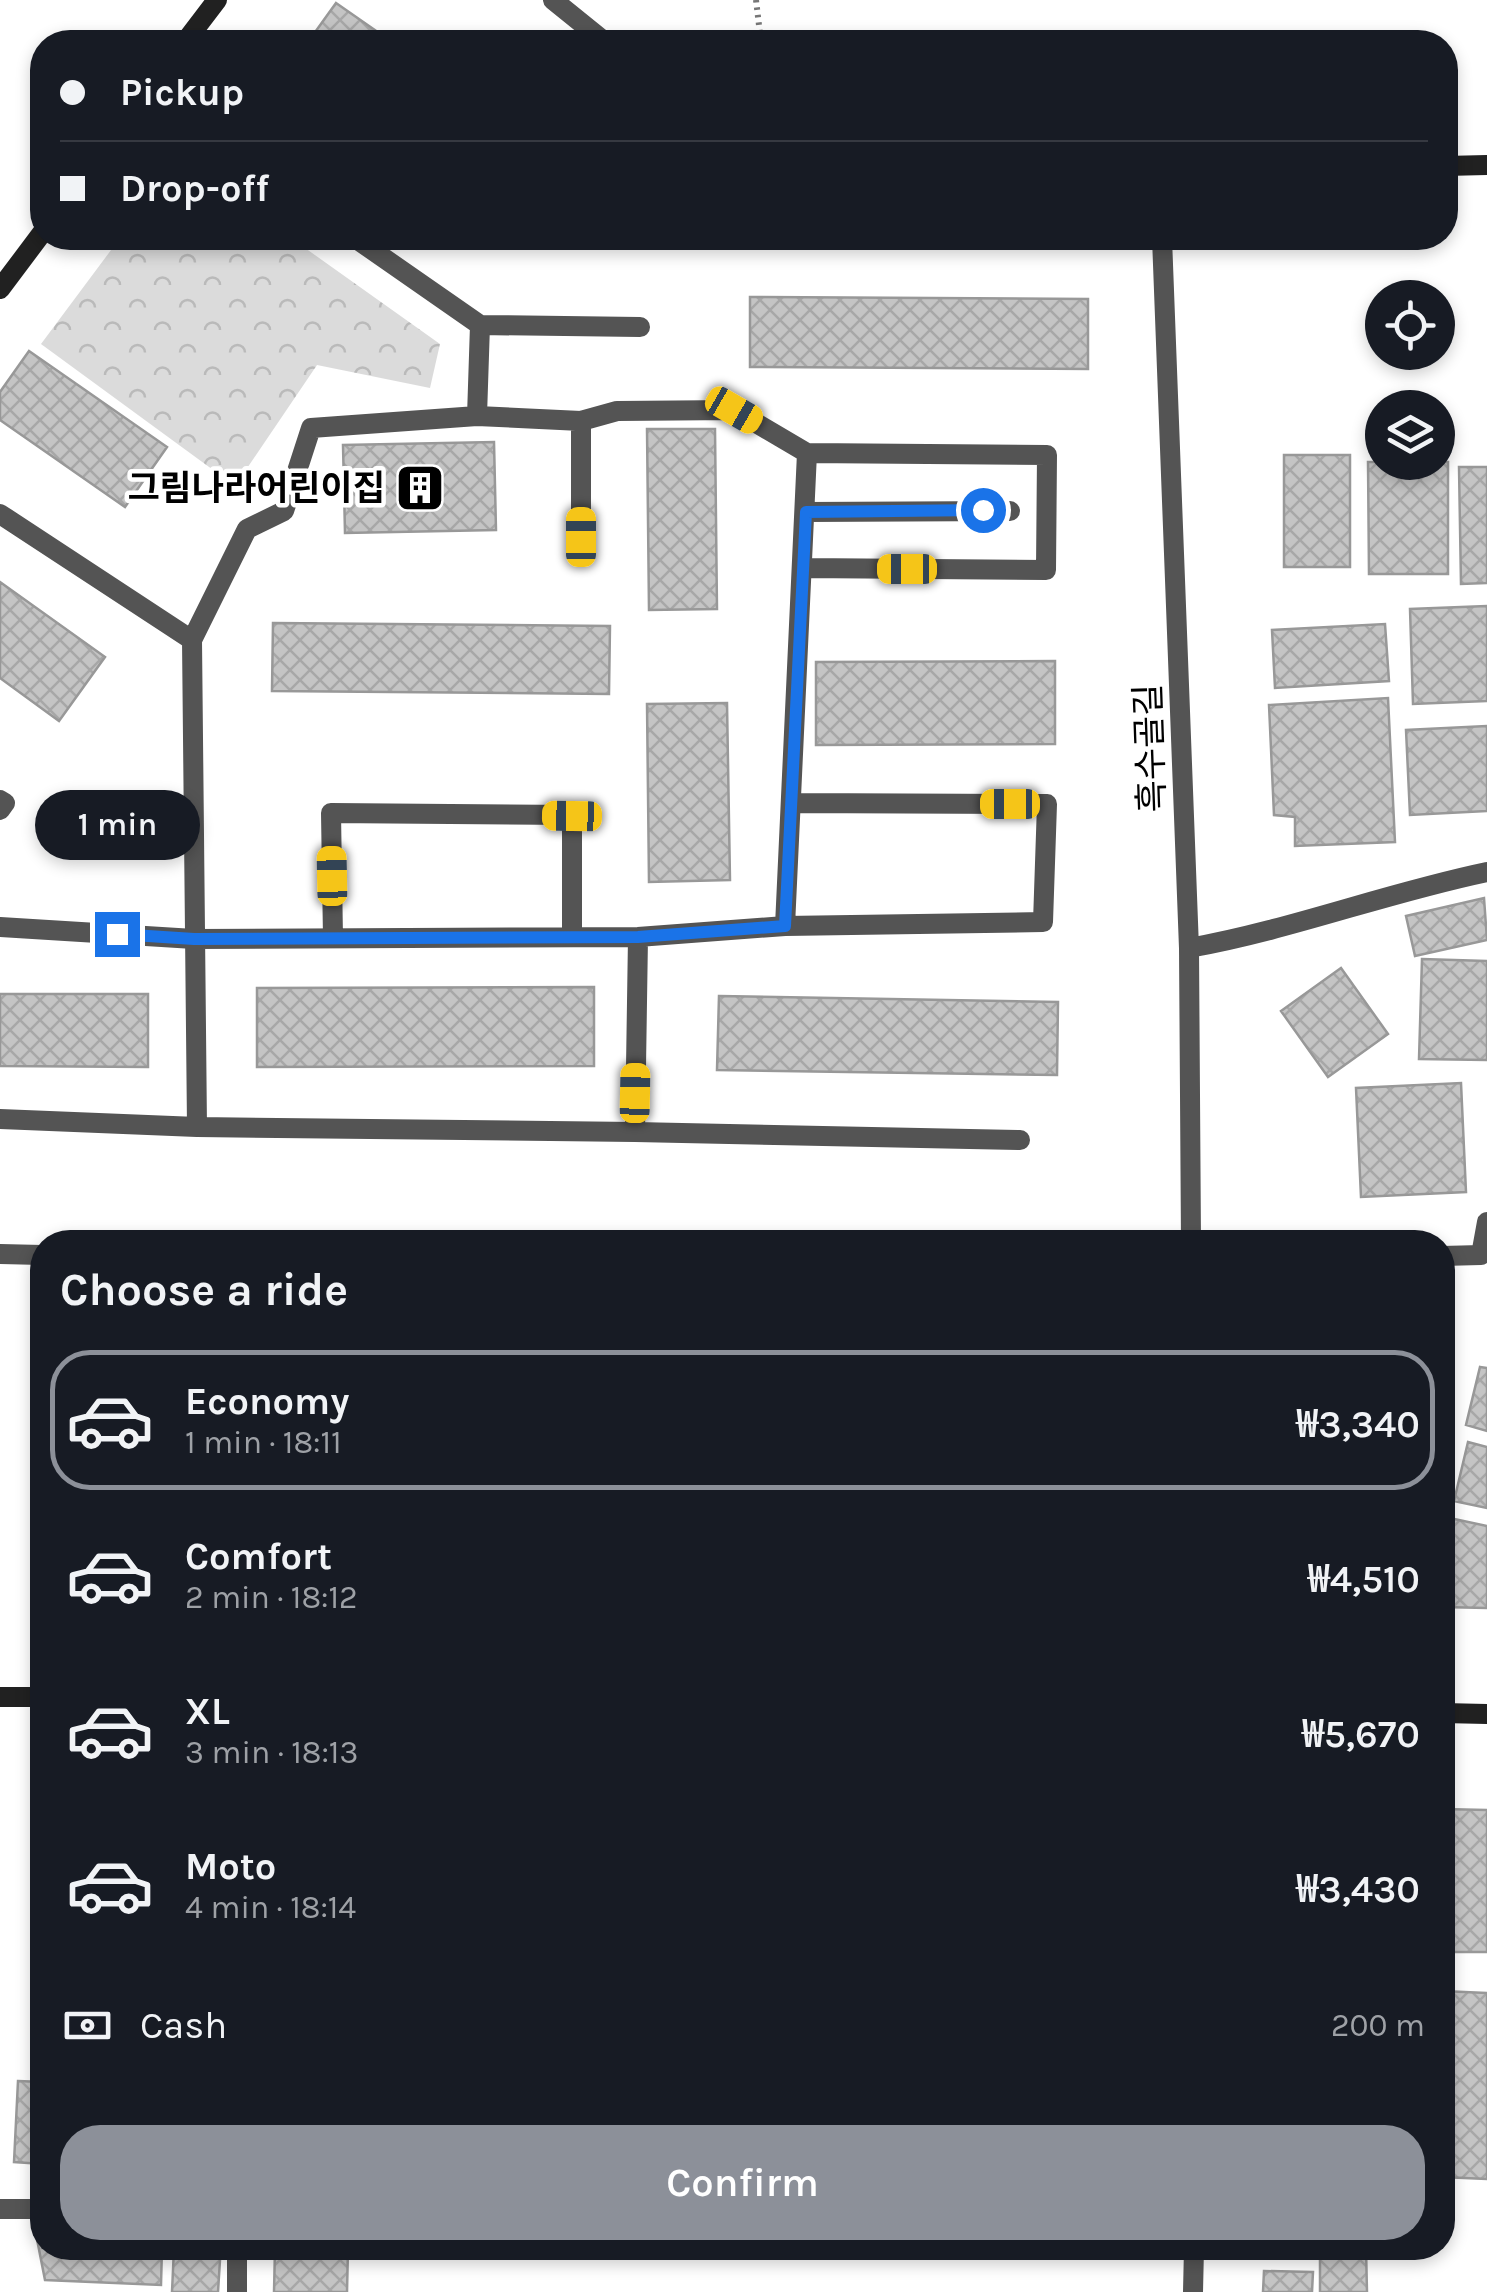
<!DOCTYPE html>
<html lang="en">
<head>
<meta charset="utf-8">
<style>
  body { margin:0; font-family:Karla,"Noto Sans KR",sans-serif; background:#242831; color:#f1f3f6; height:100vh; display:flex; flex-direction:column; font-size:38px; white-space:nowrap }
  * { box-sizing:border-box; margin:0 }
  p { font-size:32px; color:#9ea1a6 }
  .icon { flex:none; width:55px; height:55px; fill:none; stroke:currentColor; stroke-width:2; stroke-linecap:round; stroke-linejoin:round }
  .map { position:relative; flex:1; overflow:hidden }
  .panel { position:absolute; left:30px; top:1230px; width:1425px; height:1030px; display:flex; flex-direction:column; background:#171b24; border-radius:40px; box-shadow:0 5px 15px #0003 }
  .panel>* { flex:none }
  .guide { position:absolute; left:30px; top:30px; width:1428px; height:220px; border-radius:40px; box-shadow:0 5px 15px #0003; display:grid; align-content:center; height:220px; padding:0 30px; background:#171b24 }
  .buttons { position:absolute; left:1365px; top:280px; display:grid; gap:20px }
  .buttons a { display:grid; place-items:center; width:90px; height:90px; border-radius:50%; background:#171b24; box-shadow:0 5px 15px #0003; font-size:50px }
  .end { position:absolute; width:45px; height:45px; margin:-22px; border:12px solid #1a73e8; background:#fff; box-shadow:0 0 0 5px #fff }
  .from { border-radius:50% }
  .bubble { position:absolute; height:70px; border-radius:35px; background:#171b24; box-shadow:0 5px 15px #0003; font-size:32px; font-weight:600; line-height:70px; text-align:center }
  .car { position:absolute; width:30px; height:60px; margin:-30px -15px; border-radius:12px; box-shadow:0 0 8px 2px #0007; background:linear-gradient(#f5c518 24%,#345 0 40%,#f5c518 0 76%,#345 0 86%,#f5c518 0) }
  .guide b { display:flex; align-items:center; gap:35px; height:95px; font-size:38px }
  .guide b+b { border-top:2px solid #363941 }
  .guide i { width:25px; height:25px; background:#f1f3f6 }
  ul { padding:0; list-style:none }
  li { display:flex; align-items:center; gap:30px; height:140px; margin:0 20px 15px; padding:0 10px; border:5px solid transparent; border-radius:40px }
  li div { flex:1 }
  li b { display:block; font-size:38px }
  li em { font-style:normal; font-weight:600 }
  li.on { border-color:#8c9099 }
  li>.icon { width:90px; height:90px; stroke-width:1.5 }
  h2 { padding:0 30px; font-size:45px; line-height:120px }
  .pay { display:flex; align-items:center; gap:25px; height:110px; padding:0 30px; font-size:38px }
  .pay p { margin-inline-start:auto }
  .cta { display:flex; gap:20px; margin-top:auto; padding:20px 30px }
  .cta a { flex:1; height:115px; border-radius:40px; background:#8c9099; color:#fff; font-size:40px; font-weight:600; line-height:115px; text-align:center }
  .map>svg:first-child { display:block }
  .park { fill:url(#park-crowns) }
  .building { fill:url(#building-cross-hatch); stroke:#989898; stroke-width:2.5 }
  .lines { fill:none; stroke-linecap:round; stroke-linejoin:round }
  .path { stroke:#767676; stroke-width:6; stroke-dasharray:2.5 5; stroke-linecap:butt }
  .lane { stroke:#545454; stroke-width:20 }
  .street { stroke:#545454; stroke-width:20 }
  .secondary { stroke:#212121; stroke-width:20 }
  .route { stroke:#1a73e8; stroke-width:12 }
  .labels { text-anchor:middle; stroke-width:9; stroke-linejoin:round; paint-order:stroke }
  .poi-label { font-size:35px; font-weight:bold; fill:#000; stroke:#fff; text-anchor:end }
  .street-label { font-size:35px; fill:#000; stroke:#fff }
</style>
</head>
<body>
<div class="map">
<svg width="1487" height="2292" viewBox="0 0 1487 2292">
  <defs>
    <pattern id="park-crowns" width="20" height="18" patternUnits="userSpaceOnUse" patternTransform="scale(2.5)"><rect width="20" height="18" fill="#dbdbdb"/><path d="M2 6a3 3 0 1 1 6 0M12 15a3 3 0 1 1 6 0" fill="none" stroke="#bababa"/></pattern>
    <pattern id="building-cross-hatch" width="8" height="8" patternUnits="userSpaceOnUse" patternTransform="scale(2.5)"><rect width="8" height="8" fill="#c4c4c4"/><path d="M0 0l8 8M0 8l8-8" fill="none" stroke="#a7a7a7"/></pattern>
  </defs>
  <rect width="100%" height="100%" fill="#fff"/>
  <!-- park -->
  <path class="park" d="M120,238H291L440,344L430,388L317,365L235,486L41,344Z"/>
  <!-- building -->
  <path class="building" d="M336,3L392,42H308Z
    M750,297L1088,299V369L750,367Z
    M29,351L167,447L125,507L0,420V392Z
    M647,429H715L717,609L649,610Z
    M494,442L496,530L345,533L343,445Z
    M1284,455H1350V567H1284Z
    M1368,462H1448V574H1369Z
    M1459,467H1487V583L1461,584Z
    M0,582L105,657L59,721L0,678Z
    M1487,606V701L1413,704L1410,609Z
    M273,623L610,626L609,694L272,691Z
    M1385,624L1389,681L1275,688L1272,630Z
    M1055,661V744L816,745V662Z
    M1388,698L1395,842L1295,846V817L1274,815L1269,705Z
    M727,703L730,880L649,882L647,704Z
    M1487,726V811L1410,815L1406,730Z
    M1484,898L1487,940L1415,956L1406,916Z
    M1422,959L1487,961V1060L1419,1059Z
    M1341,968L1388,1034L1328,1077L1281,1011Z
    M594,987V1066L257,1067V988Z
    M0,994H148V1067L0,1066Z
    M719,996L1058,1002L1057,1075L717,1070Z
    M1461,1083L1466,1192L1361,1197L1356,1088Z
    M1480,1367L1487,1368V1431L1466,1425Z
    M1468,1442L1487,1447V1508L1454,1501Z
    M1445,1517L1487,1526V1608L1442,1607Z
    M1442,1809L1487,1810V1952H1442Z
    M1442,1991L1487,1993V2179L1442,2177Z
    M18,2081L42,2082V2164L14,2162Z
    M33,2219H42V2248H162L161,2285L45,2280Z
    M174,2248H214L220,2260L218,2292H172Z
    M275,2248L348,2249L347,2292H274Z
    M1320,2248H1366L1367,2292H1320Z
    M1264,2271L1313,2272L1312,2292H1263Z"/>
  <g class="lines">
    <!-- path -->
    <path class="path" d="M756,0L761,42"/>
    <!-- lane -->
    <path class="lane" d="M355,238L480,325
      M477,416L480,325L640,327
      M806,512L1010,511
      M0,514L192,640
      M581,537V421
      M0,800L5,803L0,810
      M785,926L807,453
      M0,927L194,939L638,937L785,926L1043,922L1047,804L791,803
      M638,937L635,1132L1020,1140
      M333,938L331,813L572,815V937
      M0,1119L197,1127L635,1132
      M197,1127L192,640L247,529L284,511L311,428L477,416L581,421L617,411L734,410L807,453L1047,455L1046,570L803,568"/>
    <!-- street -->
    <path class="street" d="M553,0L605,42
      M1162,238L1189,948C1290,930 1386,893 1487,872
      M1189,948L1191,1242
      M0,1254L42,1255
      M1442,1256L1481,1255L1487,1222
      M0,2209H42
      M237,2292V2248
      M1193,2292L1194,2248"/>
    <!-- secondary -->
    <path class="secondary" d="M185,42L217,0
      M1445,166L1487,165
      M0,289L42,233
      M0,1697H42
      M1442,1713L1487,1714"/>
  </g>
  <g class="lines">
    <!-- route -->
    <path class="route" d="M117,934L194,939L638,937L785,926L806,512L983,510"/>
  </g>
  <!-- icons -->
  <defs>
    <g id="building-square" transform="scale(2.5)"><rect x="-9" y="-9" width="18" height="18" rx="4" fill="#000" stroke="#fff"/><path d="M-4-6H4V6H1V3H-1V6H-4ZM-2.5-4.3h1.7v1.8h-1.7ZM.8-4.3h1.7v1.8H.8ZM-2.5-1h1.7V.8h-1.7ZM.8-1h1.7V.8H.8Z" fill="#fff"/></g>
  </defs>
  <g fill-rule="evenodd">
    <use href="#building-square" x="420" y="488"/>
  </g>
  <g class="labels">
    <!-- poi labels -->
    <g class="poi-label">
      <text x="385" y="500">그림나라어린이집</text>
    </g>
    <!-- street labels -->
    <g class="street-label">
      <text transform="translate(1150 748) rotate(-92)" y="12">흑수골길</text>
    </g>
  </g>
</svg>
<div class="buttons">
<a><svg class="icon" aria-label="locate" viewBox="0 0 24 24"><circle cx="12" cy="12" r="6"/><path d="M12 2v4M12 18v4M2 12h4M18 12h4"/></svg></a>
<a><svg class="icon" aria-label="layers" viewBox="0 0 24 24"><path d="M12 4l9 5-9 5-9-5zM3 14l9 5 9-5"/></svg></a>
</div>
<i class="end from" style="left:983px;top:510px"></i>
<i class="end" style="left:117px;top:934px"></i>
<div class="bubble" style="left:35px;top:790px;width:165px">1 min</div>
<i class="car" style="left:734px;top:410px;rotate:120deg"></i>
<i class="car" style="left:581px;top:537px;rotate:0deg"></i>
<i class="car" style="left:907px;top:569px;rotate:270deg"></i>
<i class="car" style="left:1010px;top:804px;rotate:270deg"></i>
<i class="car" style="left:572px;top:816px;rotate:271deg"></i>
<i class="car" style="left:332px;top:876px;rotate:359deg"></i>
<i class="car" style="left:635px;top:1093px;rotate:1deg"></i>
<div class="guide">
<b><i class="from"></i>Pickup</b>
<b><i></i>Drop-off</b>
</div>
<section class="panel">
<h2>Choose a ride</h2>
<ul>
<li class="on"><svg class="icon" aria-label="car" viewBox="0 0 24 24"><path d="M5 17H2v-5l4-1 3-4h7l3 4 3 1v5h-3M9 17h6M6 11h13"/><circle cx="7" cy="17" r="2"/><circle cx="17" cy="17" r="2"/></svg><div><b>Economy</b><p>1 min · 18:11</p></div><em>₩3,340</em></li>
<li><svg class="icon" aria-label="car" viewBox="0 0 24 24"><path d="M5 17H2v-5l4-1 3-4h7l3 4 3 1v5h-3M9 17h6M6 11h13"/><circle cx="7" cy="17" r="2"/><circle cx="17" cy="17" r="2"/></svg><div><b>Comfort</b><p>2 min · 18:12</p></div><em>₩4,510</em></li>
<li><svg class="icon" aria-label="car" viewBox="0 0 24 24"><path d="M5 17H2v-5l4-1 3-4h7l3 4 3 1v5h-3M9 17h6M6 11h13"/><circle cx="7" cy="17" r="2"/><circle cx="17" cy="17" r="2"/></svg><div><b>XL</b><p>3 min · 18:13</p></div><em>₩5,670</em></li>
<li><svg class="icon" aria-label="car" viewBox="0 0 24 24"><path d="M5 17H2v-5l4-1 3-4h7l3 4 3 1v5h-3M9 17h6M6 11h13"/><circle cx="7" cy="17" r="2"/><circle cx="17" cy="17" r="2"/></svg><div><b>Moto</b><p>4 min · 18:14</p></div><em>₩3,430</em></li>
</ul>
<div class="pay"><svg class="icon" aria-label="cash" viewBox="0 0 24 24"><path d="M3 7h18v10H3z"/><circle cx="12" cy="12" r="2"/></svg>Cash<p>200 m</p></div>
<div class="cta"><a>Confirm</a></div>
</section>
</div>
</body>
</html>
